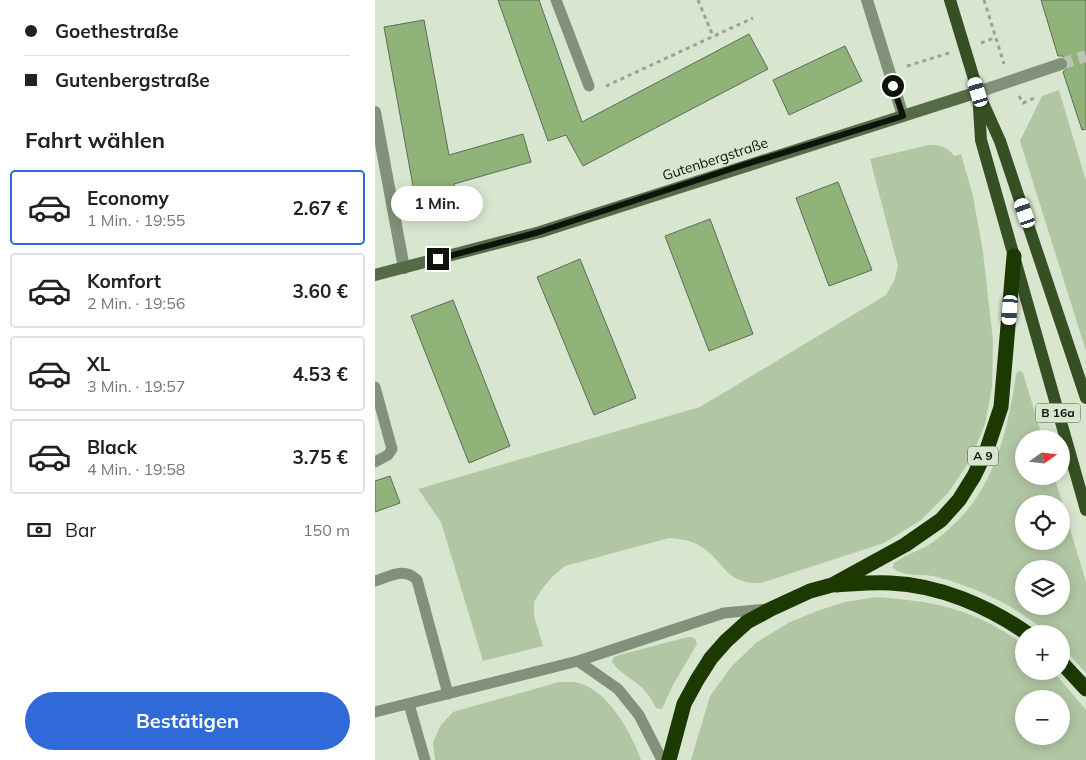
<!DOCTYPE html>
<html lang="de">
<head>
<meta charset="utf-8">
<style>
  body { margin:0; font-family:Mulish,sans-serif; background:#f2f2f2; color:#222; height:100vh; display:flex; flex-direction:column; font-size:19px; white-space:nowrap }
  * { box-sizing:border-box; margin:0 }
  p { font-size:16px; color:#767676 }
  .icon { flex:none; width:28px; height:28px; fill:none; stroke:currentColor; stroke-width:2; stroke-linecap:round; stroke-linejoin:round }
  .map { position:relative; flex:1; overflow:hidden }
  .sheet { display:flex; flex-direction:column; background:#fff; width:375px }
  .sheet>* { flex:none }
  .hud { display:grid; align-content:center; height:110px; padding:0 25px; background:#fff }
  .needle { width:32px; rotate:75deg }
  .controls { position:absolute; left:640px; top:430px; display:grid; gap:10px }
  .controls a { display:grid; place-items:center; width:55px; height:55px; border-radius:50%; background:#fff; box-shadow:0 2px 12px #0003; font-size:25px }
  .end { position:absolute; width:22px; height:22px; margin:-11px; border:6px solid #0e130c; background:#fff; box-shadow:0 0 0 2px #fff }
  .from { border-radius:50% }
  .bubble { position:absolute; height:35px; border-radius:18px; background:#fff; box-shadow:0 2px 12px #0003; font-size:16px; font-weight:700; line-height:35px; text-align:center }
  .car { position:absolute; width:15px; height:30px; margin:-15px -8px; border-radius:6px; box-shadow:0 0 4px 1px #0007; background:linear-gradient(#fff 24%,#345 0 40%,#fff 0 76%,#345 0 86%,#fff 0) }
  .hud b { display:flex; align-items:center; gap:18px; height:48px; font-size:19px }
  .hud b+b { border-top:1px solid #e0e0e0 }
  .hud i { width:12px; height:12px; background:#222 }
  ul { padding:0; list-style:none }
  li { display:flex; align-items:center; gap:15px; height:75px; margin:0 10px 8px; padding:0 15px; border:2px solid #e0e0e0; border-radius:5px }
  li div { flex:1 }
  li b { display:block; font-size:19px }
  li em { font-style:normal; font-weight:700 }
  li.active { border-color:#2f6ad8 }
  li>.icon { width:45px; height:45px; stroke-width:1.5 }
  h2 { padding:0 25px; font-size:22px; line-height:60px }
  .pay { display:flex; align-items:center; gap:12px; height:55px; padding:0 25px; font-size:19px }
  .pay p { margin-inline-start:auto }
  .cta { display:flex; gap:10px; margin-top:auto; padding:10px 25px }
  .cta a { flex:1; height:58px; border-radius:30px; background:#2f6ad8; color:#fff; font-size:20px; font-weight:700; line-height:58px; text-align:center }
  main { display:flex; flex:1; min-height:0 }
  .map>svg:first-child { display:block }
  .green { fill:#b1c7a4; fill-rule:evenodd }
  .building { fill:#8fb378; stroke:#606b59 }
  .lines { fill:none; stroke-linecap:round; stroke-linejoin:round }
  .street-tunnel { stroke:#bac6b3; stroke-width:12; stroke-dasharray:12 6; stroke-linecap:butt }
  .path { stroke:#99a493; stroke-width:3; stroke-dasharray:4 4; stroke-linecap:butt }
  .lane { stroke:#829179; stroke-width:11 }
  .street { stroke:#829179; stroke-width:12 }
  .secondary { stroke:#556b47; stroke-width:12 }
  .primary { stroke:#365023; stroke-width:12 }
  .highway { stroke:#1b3900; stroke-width:15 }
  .route { stroke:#0e130c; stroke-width:6 }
  .labels { text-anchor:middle; stroke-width:4.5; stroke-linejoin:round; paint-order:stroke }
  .shield { fill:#d8e6d0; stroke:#4b5247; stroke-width:1 }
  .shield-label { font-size:12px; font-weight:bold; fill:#0e130c }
  .street-label { font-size:14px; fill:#0e130c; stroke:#d8e6d0 }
</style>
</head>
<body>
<main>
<section class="sheet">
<div class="hud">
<b><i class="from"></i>Goethestraße</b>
<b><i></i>Gutenbergstraße</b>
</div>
<h2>Fahrt wählen</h2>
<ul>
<li class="active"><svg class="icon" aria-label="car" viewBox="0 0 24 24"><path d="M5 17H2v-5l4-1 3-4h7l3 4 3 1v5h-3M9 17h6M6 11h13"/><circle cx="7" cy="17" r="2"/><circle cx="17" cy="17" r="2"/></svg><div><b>Economy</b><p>1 Min. · 19:55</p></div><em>2.67 €</em></li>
<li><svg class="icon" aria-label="car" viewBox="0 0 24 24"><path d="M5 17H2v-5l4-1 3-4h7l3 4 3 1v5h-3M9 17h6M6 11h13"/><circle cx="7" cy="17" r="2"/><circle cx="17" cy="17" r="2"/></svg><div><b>Komfort</b><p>2 Min. · 19:56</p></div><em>3.60 €</em></li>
<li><svg class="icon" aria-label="car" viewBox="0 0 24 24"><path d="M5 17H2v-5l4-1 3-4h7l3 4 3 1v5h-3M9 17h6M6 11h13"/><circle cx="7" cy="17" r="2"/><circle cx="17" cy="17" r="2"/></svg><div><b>XL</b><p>3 Min. · 19:57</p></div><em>4.53 €</em></li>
<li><svg class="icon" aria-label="car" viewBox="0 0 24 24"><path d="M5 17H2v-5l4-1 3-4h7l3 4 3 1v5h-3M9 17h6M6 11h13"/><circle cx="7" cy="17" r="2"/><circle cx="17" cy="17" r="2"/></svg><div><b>Black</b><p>4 Min. · 19:58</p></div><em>3.75 €</em></li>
</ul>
<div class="pay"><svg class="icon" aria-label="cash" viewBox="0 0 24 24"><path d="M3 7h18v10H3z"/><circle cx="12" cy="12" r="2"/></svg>Bar<p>150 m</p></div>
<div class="cta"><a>Bestätigen</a></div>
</section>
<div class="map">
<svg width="711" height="760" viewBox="0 0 711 760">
  <rect width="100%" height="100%" fill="#d8e6d0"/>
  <!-- green -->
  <path class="green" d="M684,90L711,181V351L645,141L667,96Z
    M553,145C563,145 573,146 579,156L586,154L598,196L608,252L618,341L617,387L610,424L596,459L573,493L546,520L509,543L386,583C350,585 350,561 325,546C315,540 305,539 294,538L190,566L178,576L167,589L159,602V616L168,646L108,661L66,522L43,489L325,407L511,295L519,281L523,266L495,159Z
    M645,371L648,373L668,439H649V476H679L711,582V673L686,645V634H674C641,606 603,588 562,577C548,573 529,578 518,568L519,563C529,556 539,552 550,547C559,542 569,534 577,526C620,487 633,429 641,375L642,372ZM649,504H686V541H649ZM649,569H686V606H649Z
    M501,597C559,601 601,609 649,645V671H678L711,710V760H316L335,696L356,667L382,642L413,623L442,611L470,602ZM649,699H686V736H649Z
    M313,637H318L321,640L322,644L298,685L287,709L281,708C278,702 274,695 270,691C262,681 241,671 237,661L239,657L244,655Z
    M184,682C189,682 195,682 200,682C231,687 257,733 266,760H60L58,743L65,726L78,712Z"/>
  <!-- building -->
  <path class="building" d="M123,0H164L207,122L374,34L393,69L208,166L191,135L173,141Z
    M666,0H711V129L707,130L688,72L694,66L693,61L688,56H683Z
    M49,20L74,155L148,134L156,162L79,184L80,190L40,197L9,27Z
    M470,46L487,81L414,115L398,80Z
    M463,182L497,270L454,286L421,198Z
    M335,219L378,334L334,351L290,236Z
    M205,259L261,398L219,415L162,277Z
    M78,300L135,446L94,463L36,316Z
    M15,476L25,503L0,512V481Z"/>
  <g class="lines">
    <!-- street-tunnel -->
    <path class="street-tunnel" d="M686,64L711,56"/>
    <!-- path -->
    <path class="path" d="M323,0L338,36
      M609,0L629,64
      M606,43L619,38
      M532,66L574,53
      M231,86L378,18
      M644,96L648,103L662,97"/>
    <!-- lane -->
    <path class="lane" d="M181,0L214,86
      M0,387L17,449L13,455L0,462
      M0,581C16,576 29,567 42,580L73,694
      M203,661L243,689L264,715L287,760
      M34,704L50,760
      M0,712L203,661L349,613L392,609"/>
    <!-- street -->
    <path class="street" d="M492,0L528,116
      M603,92L686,64
      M0,112L29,268"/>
    <!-- secondary -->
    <path class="secondary" d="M0,275L165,232L603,92"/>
    <!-- primary -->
    <path class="primary" d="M575,0L603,92L625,141L711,398
      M603,92L606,140L711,510"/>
    <!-- highway -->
    <path class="highway" d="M461,585C479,584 497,582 515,583C564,585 613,606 653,634
      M686,662L711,689
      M294,760L309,704L322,680L336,658L351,641L372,622L396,609L435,591L457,585L530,545L566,520L584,500L599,476L612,449L626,407L639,256"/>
  </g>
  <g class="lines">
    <!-- route -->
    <path class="route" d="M63,259L164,232L362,167L528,116L518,86"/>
  </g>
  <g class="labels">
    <!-- shield labels -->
    <g class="shield">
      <rect x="660.5" y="403.5" width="45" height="19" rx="4"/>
      <rect x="593" y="446.5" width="30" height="19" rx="4"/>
    </g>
    <g class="shield-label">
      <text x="683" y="417">B 16a</text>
      <text x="608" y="460">A 9</text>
    </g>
    <!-- street labels -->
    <g class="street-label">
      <text transform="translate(340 159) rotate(-18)" y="5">Gutenbergstraße</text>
    </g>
  </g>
</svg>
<div class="controls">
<a><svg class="needle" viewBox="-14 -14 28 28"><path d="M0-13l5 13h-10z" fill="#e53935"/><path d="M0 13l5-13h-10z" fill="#767676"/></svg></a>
<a><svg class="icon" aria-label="locate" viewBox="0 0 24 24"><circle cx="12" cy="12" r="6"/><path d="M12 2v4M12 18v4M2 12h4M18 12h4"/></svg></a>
<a><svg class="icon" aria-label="layers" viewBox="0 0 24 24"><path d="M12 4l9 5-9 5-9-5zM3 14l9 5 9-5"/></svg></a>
<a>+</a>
<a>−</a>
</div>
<i class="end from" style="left:518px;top:86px"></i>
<i class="end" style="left:63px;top:259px"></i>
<div class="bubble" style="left:16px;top:186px;width:92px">1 Min.</div>
<i class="car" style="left:603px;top:92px;rotate:343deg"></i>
<i class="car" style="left:650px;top:213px;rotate:341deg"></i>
<i class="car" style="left:635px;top:310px;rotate:184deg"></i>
</div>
</main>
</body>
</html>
